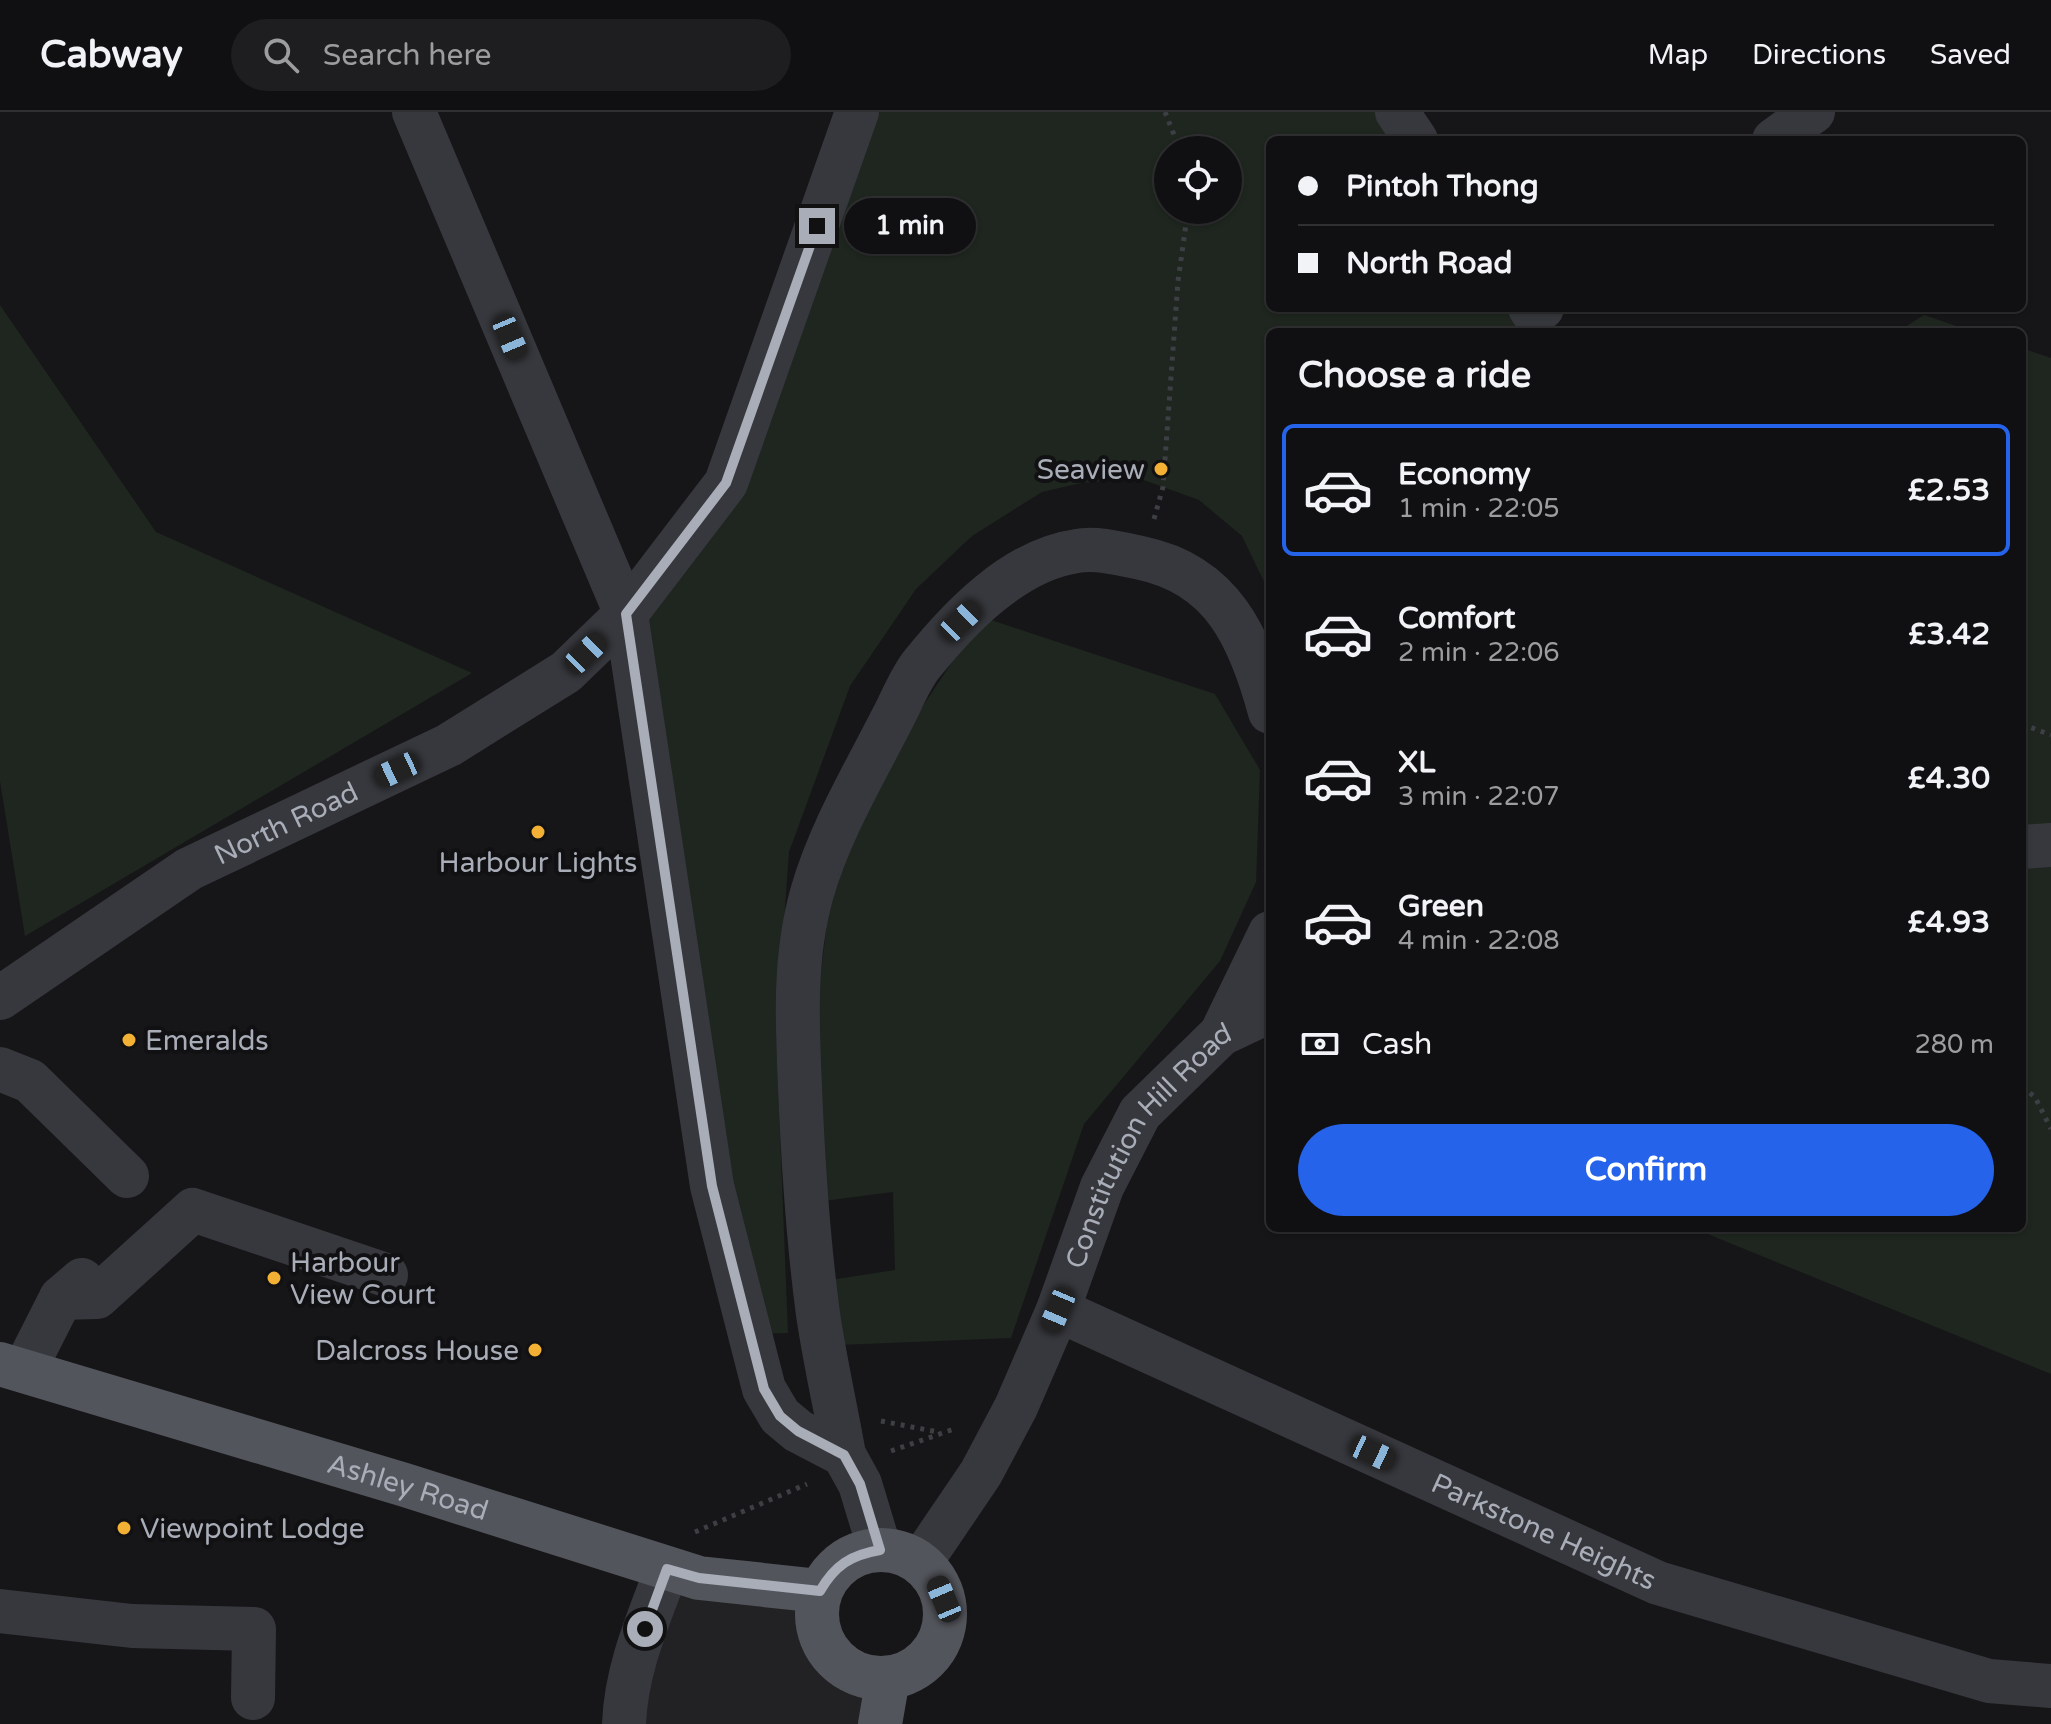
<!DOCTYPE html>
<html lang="en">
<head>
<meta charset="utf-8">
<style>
  body { margin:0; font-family:"Varela Round",sans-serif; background:#1e1e20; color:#f1f3f6; height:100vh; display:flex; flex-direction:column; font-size:30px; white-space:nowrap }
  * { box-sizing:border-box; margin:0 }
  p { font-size:26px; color:#9c9d9f }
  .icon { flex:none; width:44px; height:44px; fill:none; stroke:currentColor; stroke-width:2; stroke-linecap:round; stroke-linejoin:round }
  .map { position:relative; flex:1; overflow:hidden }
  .details { position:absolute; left:1266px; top:216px; width:760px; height:904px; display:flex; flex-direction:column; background:#101012; border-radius:12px; box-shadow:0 2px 6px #0004,0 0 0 2px #303032 }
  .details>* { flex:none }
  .banner { position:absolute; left:1266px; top:24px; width:760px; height:176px; border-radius:12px; box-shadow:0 2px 6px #0004,0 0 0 2px #303032; display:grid; align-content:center; height:176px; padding:0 32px; background:#101012 }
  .tools { position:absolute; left:1154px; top:24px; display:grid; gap:16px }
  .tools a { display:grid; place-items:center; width:88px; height:88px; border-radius:50%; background:#101012; box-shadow:0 2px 6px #0004,0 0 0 2px #303032; font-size:40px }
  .end { position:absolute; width:36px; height:36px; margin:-18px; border:10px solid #a8adb8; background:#111; box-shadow:0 0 0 4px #111 }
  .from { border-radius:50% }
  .bubble { position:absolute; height:56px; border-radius:28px; background:#101012; box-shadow:0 2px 6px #0004,0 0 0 2px #303032; font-size:26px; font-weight:800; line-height:56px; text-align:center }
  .car { position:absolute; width:24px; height:48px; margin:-24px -12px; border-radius:10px; box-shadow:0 0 6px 2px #0007; background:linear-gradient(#222 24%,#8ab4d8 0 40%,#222 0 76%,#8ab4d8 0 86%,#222 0) }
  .banner b { display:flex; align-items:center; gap:28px; height:76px; font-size:30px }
  .banner b+b { border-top:2px solid #303032 }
  .banner i { width:20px; height:20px; background:#f1f3f6 }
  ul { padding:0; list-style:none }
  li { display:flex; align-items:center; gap:24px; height:132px; margin:0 16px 12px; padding:0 16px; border:4px solid transparent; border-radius:12px }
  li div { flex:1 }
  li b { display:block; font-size:30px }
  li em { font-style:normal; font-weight:800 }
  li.on { border-color:#2563eb }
  li>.icon { width:72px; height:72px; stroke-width:1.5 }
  h2 { padding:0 32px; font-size:36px; line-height:96px }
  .pay { display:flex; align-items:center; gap:20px; height:88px; padding:0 32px; font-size:30px }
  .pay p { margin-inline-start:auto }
  .primary-button { display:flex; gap:16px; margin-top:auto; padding:16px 32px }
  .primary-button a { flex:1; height:92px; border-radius:48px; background:#2563eb; color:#fff; font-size:32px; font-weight:800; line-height:92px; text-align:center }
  header { display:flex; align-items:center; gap:48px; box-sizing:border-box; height:112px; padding:0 40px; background:#101012; border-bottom:2px solid #303032 }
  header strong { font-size:38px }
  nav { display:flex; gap:44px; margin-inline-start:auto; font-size:28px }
  .search { width:560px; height:72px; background:#1e1e20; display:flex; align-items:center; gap:20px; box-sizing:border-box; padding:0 28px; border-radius:44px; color:#9c9d9f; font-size:30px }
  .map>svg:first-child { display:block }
  .built { fill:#222225 }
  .green { fill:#1e261f; fill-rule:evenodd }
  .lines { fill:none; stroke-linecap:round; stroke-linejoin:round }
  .path { stroke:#3d3f44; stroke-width:5; stroke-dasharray:4 6; stroke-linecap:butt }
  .minor { stroke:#37383d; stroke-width:44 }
  .major { stroke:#53555c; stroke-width:44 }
  .route { stroke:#a8adb8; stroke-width:10 }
  .poi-dot { fill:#f2b134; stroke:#111113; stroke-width:3 }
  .labels { text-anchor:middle; stroke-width:8; stroke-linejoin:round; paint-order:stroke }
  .poi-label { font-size:28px; fill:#a8adb8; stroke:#111113; text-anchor:start }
  .street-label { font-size:28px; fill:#a8adb8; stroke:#111113 }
</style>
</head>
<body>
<header>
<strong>Cabway</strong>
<div class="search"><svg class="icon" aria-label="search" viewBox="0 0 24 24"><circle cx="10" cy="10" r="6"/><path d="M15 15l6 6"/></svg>Search here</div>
<nav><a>Map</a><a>Directions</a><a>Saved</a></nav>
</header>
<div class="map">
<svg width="2051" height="1612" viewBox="0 0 2051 1612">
  <rect width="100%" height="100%" fill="#161618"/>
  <!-- built -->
  <path class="built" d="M648,1452L816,1497L817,1516L825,1534L851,1559L869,1565L880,1612H604Z"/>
  <!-- green -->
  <path class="green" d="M857,0H1397L1416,28H1270V196H1530L1545,220H1270V482L1242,424L1199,388L1138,366L1081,371L1042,380L972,424L916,477L850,574L789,740L776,921L788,1221L750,1222L626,502L726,371ZM1168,38H1228V98H1168Z
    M0,193L156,420L472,561L25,824L0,669Z
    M1924,203L1974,220H1897Z
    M2022,236L2051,246V1262L1693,1116H2022Z
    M982,505L1215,582L1260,658L1256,770L1220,849L1084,1012L1011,1226L839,1233L830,1168L895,1158L893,1080L823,1089L815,909L831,778L889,645Z"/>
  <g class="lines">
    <!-- path -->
    <path class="path" d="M1165,0L1180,38
      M1154,407L1163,375L1178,169L1188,98
      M2022,612L2051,623
      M2022,975L2035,985L2051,1017
      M881,1309L938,1320
      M891,1339L957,1316
      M695,1420L807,1372"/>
    <!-- minor -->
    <g class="minor">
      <path d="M414,0L626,502L712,1074L764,1277L780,1304L798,1319L844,1343L860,1372L880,1438"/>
      <path d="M1397,0L1416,28"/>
      <path d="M1774,28L1813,0"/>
      <path d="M1530,196L1534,202L1542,196"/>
      <path d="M2022,735L2051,733"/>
      <path id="s1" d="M0,886L189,757L449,633L566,560L626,502L726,371L857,0"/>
      <path d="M1221,922L1270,821"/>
      <path d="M0,957L30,969L127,1064"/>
      <path d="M61,1186L97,1185L193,1098L386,1163"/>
      <path id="s2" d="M1058,1198L1658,1471L1989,1569L2051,1574"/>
      <path d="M24,1259L61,1186L82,1168"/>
      <path d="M844,1343C836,1297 825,1250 818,1202C808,1127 803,1051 800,975C797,911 794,844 812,781C829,721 863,664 891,609C901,591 909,568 922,552C960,505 1014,448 1077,439C1096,435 1122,442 1141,446C1223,463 1250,526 1270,600"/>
      <path id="s3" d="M920,1451L981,1361L1016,1295L1058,1198L1102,1075L1140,1001L1221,922L1270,899"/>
      <path d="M0,1499L132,1514L254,1517L253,1586"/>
      <path d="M624,1612C626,1557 648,1508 667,1457"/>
    </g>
    <!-- major -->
    <g class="major">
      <path id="s4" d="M0,1252L405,1373L699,1466L820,1479"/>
      <circle cx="881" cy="1502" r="64"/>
      <path d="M880,1612L888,1566"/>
    </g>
  </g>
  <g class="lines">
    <!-- route -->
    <path class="route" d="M645,1517L667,1457L699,1466L820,1479C835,1453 851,1443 880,1438L860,1372L844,1343L798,1319L780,1304L764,1277L712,1074L626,502L726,371L817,114"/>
  </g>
  <!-- markers -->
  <g class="poi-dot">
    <circle cx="1161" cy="357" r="8"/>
    <circle cx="538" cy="720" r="8"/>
    <circle cx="129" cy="928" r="8"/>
    <circle cx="274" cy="1166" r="8"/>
    <circle cx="535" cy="1238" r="8"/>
    <circle cx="124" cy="1416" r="8"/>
  </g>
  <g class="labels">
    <!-- poi labels -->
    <g class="poi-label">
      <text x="1145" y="367" text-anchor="end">Seaview</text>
      <text x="538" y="760" text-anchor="middle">Harbour Lights</text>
      <text x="145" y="938">Emeralds</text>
      <text x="290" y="1160">Harbour<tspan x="290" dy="32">View Court</tspan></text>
      <text x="519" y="1248" text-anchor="end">Dalcross House</text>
      <text x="140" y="1426">Viewpoint Lodge</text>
    </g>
    <!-- street labels -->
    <g class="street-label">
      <text dy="10" stroke="none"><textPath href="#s1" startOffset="336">North Road</textPath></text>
      <text dy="10" stroke="none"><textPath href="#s3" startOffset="480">Constitution Hill Road</textPath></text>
      <text dy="10" stroke="none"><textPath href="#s4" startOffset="426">Ashley Road</textPath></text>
      <text dy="10" stroke="none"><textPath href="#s2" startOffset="534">Parkstone Heights</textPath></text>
    </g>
  </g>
</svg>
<div class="tools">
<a><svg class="icon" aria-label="locate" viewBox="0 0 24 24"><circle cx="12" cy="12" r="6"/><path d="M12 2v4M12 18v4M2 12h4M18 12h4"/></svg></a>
</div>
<i class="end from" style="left:645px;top:1517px"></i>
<i class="end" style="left:817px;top:114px"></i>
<div class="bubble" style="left:844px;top:86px;width:132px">1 min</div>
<i class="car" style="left:510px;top:225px;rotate:157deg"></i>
<i class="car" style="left:961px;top:509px;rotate:46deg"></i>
<i class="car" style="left:586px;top:541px;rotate:46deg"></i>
<i class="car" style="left:397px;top:658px;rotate:245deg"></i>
<i class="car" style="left:1058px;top:1198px;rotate:203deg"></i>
<i class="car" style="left:1373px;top:1341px;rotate:115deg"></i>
<i class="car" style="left:944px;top:1487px;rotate:337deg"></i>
<div class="banner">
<b><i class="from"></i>Pintoh Thong</b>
<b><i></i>North Road</b>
</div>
<section class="details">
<h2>Choose a ride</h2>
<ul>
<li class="on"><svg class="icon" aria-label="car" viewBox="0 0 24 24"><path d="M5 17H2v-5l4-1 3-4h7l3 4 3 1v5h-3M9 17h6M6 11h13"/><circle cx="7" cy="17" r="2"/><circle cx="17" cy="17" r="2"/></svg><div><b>Economy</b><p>1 min · 22:05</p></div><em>£2.53</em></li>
<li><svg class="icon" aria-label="car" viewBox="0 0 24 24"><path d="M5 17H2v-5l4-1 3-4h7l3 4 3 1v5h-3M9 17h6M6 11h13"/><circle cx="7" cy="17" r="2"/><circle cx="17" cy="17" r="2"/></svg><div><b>Comfort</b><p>2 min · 22:06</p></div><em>£3.42</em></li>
<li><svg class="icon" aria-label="car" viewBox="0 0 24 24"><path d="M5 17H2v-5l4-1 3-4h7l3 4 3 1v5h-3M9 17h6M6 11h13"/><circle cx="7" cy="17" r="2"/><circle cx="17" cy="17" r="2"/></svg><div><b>XL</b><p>3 min · 22:07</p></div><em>£4.30</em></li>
<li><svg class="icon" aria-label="car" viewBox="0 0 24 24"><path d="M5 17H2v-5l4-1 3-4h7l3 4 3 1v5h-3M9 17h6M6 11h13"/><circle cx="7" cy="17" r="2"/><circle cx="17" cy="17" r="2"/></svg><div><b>Green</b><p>4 min · 22:08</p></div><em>£4.93</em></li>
</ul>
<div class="pay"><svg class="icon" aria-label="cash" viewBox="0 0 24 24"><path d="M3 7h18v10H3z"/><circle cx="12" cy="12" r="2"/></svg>Cash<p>280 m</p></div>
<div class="primary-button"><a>Confirm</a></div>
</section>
</div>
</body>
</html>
